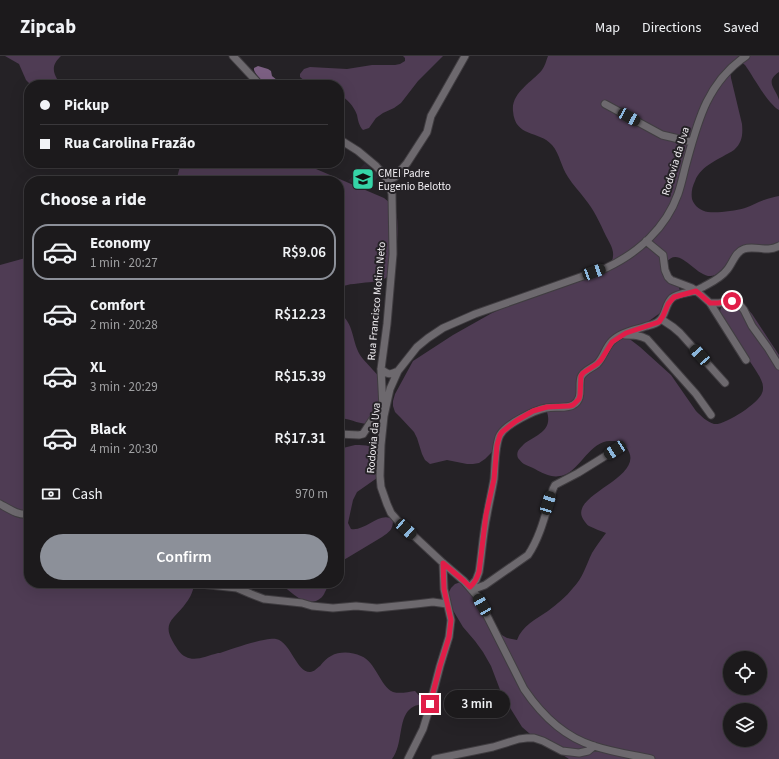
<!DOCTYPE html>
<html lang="en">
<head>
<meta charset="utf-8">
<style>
  body { margin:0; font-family:"Source Sans 3",sans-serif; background:#292729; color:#f1f3f6; height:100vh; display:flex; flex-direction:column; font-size:15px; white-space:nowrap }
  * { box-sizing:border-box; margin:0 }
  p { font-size:13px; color:#a0a1a3 }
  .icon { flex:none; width:22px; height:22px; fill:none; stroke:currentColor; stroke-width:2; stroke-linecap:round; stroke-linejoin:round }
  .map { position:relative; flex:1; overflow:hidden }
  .details { position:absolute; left:24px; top:120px; width:320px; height:412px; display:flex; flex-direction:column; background:#1c1a1c; border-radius:16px; box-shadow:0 4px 16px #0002,0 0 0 1px #3a383b }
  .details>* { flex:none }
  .top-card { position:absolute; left:24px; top:24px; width:320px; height:88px; border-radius:16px; box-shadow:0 4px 16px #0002,0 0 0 1px #3a383b; display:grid; align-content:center; height:88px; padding:0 16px; background:#1c1a1c }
  .fabs { position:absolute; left:723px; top:595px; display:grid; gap:8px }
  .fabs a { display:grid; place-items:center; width:44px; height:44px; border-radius:50%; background:#1c1a1c; box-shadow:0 4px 16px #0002,0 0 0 1px #3a383b; font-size:20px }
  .end { position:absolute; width:18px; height:18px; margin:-9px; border:5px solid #e11d48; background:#fff; box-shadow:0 0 0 2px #fff }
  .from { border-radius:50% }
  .bubble { position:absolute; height:28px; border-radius:14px; background:#1c1a1c; box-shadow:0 4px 16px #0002,0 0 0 1px #3a383b; font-size:13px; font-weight:600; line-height:28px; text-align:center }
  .car { position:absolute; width:12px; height:24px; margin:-12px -6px; border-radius:5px; box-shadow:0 0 3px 1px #0007; background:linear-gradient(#222 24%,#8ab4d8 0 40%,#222 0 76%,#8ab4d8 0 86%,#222 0) }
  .top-card b { display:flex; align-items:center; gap:14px; height:38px; font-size:15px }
  .top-card b+b { border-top:1px solid #3a383b }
  .top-card i { width:10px; height:10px; background:#f1f3f6 }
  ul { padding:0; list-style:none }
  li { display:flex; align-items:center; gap:12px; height:56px; margin:0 8px 6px; padding:0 8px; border:2px solid transparent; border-radius:16px }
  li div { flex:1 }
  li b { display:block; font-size:15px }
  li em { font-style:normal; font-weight:600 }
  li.current { border-color:#8c9099 }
  li>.icon { width:36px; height:36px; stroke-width:1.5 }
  h2 { padding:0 16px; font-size:18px; line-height:48px }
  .pay { display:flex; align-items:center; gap:10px; height:44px; padding:0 16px; font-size:15px }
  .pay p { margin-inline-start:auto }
  .action { display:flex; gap:8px; margin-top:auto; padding:8px 16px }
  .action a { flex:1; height:46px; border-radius:24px; background:#8c9099; color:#fff; font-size:16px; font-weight:600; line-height:46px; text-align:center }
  header { display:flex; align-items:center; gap:24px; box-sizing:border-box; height:56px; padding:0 20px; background:#1c1a1c; border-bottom:1px solid #3a383b }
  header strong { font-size:19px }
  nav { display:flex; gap:22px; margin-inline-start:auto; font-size:14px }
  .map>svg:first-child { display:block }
  .built { fill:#2e2731 }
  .green { fill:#4f3c54; fill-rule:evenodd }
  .water { fill:#7c6083 }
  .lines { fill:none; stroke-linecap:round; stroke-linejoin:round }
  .minor-casing { stroke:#403d41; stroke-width:9 }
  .minor { stroke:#6d696e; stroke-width:7 }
  .route { stroke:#e11d48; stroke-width:5 }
  .labels { text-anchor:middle; stroke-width:4; stroke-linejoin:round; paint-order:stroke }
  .street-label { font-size:11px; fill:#f2eff3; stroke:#252226 }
  .poi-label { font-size:11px; fill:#f2eff3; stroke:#252226; text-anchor:start }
</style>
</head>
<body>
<header>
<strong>Zipcab</strong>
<nav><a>Map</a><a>Directions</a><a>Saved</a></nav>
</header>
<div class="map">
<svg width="779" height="703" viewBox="0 0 779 703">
  <rect width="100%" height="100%" fill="#252226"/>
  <!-- built -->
  <path class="built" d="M365,107L379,120L366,134L348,125Z"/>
  <!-- green -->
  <path class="green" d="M5,0H61C50,10 53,18 61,29H31L26,24L19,8Z
    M403,0H443L418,25L401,47L394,52L383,57L376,62L369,72L363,74C359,70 358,64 357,59C354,50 347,43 339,38V29C325,29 311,31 300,21V18L304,13L310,11L347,13L372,9H395L400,8L405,5V2Z
    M548,0H779V16C764,26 776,32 779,44C779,47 779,51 779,54C767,47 753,20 745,9L741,6L730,13L731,22L742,68C743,79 742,87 734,94C720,103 701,109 695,125C692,131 691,137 692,143C694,150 701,155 708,156C719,157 734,155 745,152C751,150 758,146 764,144C769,142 774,141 779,140V191L737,196C729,202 724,215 715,219C698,227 680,186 666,207L670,218L678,228L680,235L677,241L660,257L649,265L637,272L627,281L640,291L671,319L696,355C701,360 707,366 714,368C724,370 759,347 762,337C763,335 763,333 763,331C763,323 753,311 749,304C740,290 731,276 722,262L720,255L722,248H743L752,258L779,299V703H569L530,678L522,671L502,639L491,610L483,596L475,585L463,571L451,551L449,544V536L451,532L455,528L461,526H464L500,578L507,582L517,584C522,570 536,563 548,555C557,548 566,541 573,532C583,522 586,509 592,497C596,490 601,484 606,477C601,475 595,473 589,470C587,469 585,466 583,463C568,438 650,421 626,391C622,386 618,385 612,385C591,383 581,413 564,419C553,423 544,418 535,413C532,411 527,410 524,408C522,407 520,404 518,402C517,400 517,397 518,395C519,393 522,390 524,388C536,379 553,375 547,356L543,354L509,371L491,397L485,403L479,407L473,408H467L447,404L430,408L425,404L422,398L417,382L414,376L400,361L395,356L393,350V345L395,338L413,305L453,279L492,257L515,247L540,239L558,232L608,210C611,207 613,204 613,200C614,193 609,186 606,180C600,167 594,154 585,143C579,135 573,129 568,121C561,111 560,98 552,89C539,74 515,82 513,55C511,37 532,26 542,14C545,10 546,5 548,0ZM730,602H760V632H730ZM730,654H760V684H730Z
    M181,107H302L384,142C389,146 394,149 396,156C399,165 397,198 394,208C393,213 390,220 384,223C375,227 364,226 354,228C349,228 344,230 339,231V125H176Z
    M29,201V527H195C193,534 191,541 186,547C183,552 178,556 174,561C163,572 171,583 178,594C189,609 203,601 218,597H220C231,593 267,581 276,583C291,586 296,616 310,616C314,616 317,612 320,610C323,606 327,602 331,600C340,595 352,596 361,600C376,606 380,630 393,636C400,638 408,636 415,635L425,646V647C420,649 414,649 410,653C398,663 403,689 392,703H0V209Z
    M339,256C355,269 351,283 360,299C366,308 385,324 386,333C387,338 383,349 382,354C381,360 379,366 372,367C361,370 350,362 339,362Z
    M355,389C367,389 372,389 381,398L377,422L357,436L353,444L348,467L351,473C365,476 381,454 393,464C393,474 389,476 382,481L342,505L339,508V393Z
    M280,527H328C327,530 327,533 325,536C323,541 320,543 316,545C302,549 290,535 280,527Z"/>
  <!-- water -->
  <path class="water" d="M258,10L268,13L271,15L272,20L283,29H265C262,23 256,20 254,14V12Z"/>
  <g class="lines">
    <!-- minor casing -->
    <g class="minor-casing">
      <path id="minor" d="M233,0L260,29
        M605,48L662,79L692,86
        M339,83L358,95L376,110L388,124L392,138L393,198L387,268L381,313L383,352
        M388,124L395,121L407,107L427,76L431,60L465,0
        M646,185L663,199L665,214L668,221L671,224L692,232L700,238L710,247L746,304
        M710,247H719L732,245H736L740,249L744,254L752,270L768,292L779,310
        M661,263L673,271L680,277L725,327
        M625,279C633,279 640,279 647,283L696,338L711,359
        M381,313C388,319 390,319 398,315
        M339,378L359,379L363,378L382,349
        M0,448C9,453 19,460 29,458
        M191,527L237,532L251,538L264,543L302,547L312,550L333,552L356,550L377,552L416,548L433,546L447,548
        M470,531L476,524L479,516C482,497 483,477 487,459C489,447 492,435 494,423C495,411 495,388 500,379C506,368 535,354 546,352C554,350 567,353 573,349C584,343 578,330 581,321C583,315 592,312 597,308C604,301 605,292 612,285C621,276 636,274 647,270C651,269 656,268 659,265C666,260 665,248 672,242C678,237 688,237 695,235C698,234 700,232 703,231C712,226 721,222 727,214C733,207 735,196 744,193C755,189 766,197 779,190
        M470,531L477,532L485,529L528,499C541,480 546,455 553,433L555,429L578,417L615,394
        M408,703L423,673L427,660L440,610L449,581L451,564L444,533L443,507
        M435,703L493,691L519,683L527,682H534L543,685L562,695L579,697L588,695L594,690
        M651,703C633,699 612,696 594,690C564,681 541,658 524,633L477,540L464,525L443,507L398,465L391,457L387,448L381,431L380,420L381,389L384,360L390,333L398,315L417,291L428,282L443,272L475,258L606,212C638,197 666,172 678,138C681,129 683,120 685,112C697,68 706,27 746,0"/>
    </g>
    <!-- minor -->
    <use href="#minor" class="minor"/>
  </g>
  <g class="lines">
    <!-- route -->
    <path class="route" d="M430,648L440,610L449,581L451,564L444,533L443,507L464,525L470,531C475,527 477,522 479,516L486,459L494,423L497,389L500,379L502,376L516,365L533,355L547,351L569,350L573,349L579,343L580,339L581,320L583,317L597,308L601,304L612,286L626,277L659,266L663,260L668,248L674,241L696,235L710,247H718L732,245"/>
  </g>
  <!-- icons -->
  <defs>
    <g id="school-square" transform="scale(1.15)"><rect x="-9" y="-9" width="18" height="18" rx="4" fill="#35d4a7" stroke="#252226"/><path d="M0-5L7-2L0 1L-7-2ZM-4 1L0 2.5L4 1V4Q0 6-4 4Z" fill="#111"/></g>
  </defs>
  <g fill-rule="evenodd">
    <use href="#school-square" x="363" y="123"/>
  </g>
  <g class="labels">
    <!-- street labels -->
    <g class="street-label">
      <text transform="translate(675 105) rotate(-73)" y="4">Rodovia da Uva</text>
      <text transform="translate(376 245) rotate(-85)" y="4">Rua Francisco Motim Neto</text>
      <text transform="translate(373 382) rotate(-85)" y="4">Rodovia da Uva</text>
    </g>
    <!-- poi labels -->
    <g class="poi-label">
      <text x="378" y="121">CMEI Padre<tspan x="378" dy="13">Eugenio Belotto</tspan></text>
    </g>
  </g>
</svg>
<div class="fabs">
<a><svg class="icon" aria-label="locate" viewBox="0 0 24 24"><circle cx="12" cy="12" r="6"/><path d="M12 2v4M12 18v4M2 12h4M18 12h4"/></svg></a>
<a><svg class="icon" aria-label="layers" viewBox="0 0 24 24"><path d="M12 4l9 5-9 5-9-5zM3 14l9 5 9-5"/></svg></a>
</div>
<i class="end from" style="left:732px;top:245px"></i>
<i class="end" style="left:430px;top:648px"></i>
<div class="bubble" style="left:444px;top:634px;width:66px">3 min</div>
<i class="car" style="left:629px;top:61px;rotate:119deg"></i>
<i class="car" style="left:594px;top:216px;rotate:70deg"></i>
<i class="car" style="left:700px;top:299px;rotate:318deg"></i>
<i class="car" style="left:615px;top:394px;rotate:237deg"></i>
<i class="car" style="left:548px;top:447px;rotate:17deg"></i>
<i class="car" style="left:406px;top:473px;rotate:132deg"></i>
<i class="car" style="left:482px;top:549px;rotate:330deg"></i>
<div class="top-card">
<b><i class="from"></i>Pickup</b>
<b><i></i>Rua Carolina Frazão</b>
</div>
<section class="details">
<h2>Choose a ride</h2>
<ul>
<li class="current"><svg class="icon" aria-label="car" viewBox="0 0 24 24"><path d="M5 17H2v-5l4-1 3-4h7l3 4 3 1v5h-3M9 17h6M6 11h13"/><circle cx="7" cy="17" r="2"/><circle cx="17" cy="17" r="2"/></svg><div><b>Economy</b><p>1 min · 20:27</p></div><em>R$9.06</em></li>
<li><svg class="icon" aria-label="car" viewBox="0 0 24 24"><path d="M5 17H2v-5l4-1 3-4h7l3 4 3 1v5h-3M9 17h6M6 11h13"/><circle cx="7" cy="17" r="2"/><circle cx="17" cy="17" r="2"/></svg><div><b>Comfort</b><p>2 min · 20:28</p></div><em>R$12.23</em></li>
<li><svg class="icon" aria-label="car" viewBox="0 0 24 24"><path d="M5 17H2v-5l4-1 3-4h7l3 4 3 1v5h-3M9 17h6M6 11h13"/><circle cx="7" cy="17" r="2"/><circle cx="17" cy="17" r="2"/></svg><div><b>XL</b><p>3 min · 20:29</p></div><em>R$15.39</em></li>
<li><svg class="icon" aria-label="car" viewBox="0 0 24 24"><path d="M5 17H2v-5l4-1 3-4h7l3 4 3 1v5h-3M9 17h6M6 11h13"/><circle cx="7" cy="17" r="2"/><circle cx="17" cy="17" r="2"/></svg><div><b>Black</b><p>4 min · 20:30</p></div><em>R$17.31</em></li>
</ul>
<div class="pay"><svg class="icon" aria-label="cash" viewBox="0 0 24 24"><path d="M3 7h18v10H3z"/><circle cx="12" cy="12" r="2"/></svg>Cash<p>970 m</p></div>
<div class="action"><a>Confirm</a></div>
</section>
</div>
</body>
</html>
